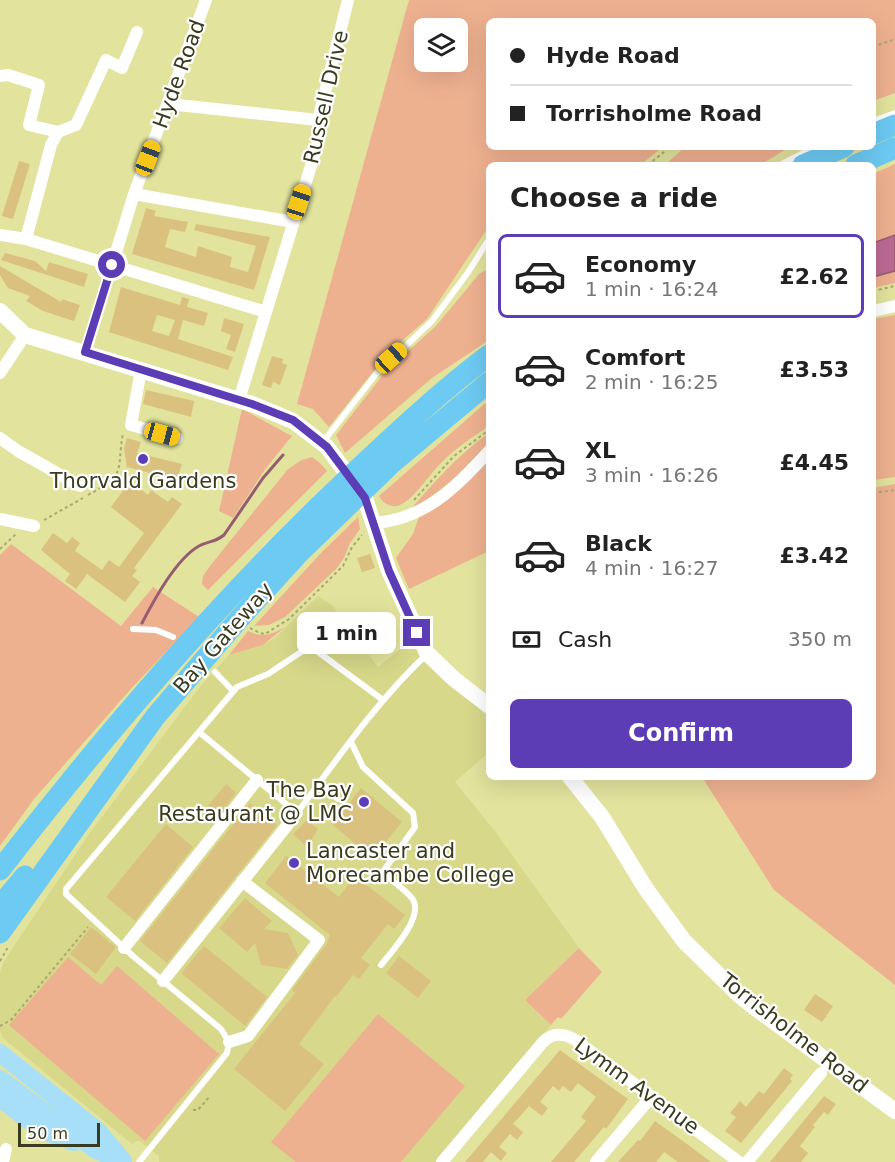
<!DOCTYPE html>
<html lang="en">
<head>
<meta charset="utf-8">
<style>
  body { margin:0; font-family:"DejaVu Sans",sans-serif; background:#f2f2f2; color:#222; height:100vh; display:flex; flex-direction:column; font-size:22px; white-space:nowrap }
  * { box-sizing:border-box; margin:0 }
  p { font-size:20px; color:#767676 }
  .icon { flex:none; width:33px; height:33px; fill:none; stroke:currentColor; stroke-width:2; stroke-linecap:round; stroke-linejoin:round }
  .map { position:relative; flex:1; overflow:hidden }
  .details { position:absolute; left:486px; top:162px; width:390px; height:618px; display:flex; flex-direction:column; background:#fff; border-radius:9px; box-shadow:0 6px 24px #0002 }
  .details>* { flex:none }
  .hud { position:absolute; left:486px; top:18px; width:390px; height:132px; border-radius:9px; box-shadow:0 6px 24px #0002; display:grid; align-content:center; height:132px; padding:0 24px; background:#fff }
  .fabs { position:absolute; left:414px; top:18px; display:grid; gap:12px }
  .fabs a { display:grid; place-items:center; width:54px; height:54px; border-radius:9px; background:#fff; box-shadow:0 6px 24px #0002; font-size:30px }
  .scale { position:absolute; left:18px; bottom:15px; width:82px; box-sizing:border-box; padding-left:6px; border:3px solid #3a3a1e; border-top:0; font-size:16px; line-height:21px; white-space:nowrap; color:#3a3a1e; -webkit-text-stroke:4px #fefefe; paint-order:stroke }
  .end { position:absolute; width:27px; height:27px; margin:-14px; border:8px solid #5c3db6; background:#fff; box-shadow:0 0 0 3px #fff }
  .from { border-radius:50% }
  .bubble { position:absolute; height:42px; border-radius:9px; background:#fff; box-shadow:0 6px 24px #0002; font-size:20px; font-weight:600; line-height:42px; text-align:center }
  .car { position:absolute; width:18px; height:36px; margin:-18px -9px; border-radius:8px; box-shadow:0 0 4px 2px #0007; background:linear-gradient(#f5c518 24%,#345 0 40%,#f5c518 0 76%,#345 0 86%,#f5c518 0) }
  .hud b { display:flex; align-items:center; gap:21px; height:57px; font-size:22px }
  .hud b+b { border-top:2px solid #e0e0e0 }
  .hud i { width:15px; height:15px; background:#222 }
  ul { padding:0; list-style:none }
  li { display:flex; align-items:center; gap:18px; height:84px; margin:0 12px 9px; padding:0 12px; border:3px solid transparent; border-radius:9px }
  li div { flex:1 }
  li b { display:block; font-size:22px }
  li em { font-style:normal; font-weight:600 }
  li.selected { border-color:#5c3db6 }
  li>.icon { width:54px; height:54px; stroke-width:1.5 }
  h2 { padding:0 24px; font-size:27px; line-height:72px }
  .pay { display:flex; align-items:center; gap:15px; height:66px; padding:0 24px; font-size:22px }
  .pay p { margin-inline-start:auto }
  .button { display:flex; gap:12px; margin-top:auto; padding:12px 24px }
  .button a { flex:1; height:69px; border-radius:9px; background:#5c3db6; color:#fff; font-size:24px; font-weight:600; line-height:69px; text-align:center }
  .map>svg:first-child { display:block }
  .built { fill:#d7d88a }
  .green { fill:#eeb190; fill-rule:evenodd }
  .water { fill:#bd6a94; stroke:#965c71; stroke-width:1.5 }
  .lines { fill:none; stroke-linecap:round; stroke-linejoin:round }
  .stream { stroke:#965c71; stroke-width:3 }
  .building { fill:#dbc17f; fill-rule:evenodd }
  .path { stroke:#a8a871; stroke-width:2; stroke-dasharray:3 3; stroke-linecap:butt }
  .lane { stroke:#fff; stroke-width:6 }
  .street { stroke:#fff; stroke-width:12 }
  .secondary { stroke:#fff; stroke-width:16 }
  .primary { stroke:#a7dff8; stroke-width:18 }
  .highway { stroke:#6dcaf3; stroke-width:21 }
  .route { stroke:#5c3db6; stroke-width:8 }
  .poi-dot { fill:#5c3db6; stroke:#fefefe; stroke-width:2 }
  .labels { text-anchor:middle; stroke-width:4.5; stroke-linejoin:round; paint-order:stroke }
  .street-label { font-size:21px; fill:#3a3a1e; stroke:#fefefe }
  .poi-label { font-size:21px; fill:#3a3a1e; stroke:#fefefe }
</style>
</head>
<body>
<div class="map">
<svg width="895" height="1162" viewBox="0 0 895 1162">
  <rect width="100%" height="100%" fill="#e2e39d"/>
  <!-- built -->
  <path class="built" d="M318,596L332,605L378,667L411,640L437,674L489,716V752L455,782L494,830L579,948L525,1000L551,1025L435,1162H159V1156L155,1153L140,1141H137L132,1144L3,1038L0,1031V973L4,961L89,834L203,683L229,655L263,645L276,637Z"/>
  <!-- green -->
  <path class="green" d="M409,0H895V93L873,101V21H489V147H663L640,165H489V226L427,319L389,352L329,427L313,409L297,404ZM424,28H458V62H424Z
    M685,147H790L760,165H665Z
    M895,164V283L873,288V174Z
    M489,268V340L432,378L345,453L336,435L385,372L436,326L479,274Z
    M895,315V477L873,480V319Z
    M489,400V426C472,437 455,449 441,463C431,473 413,499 402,504C393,509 384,505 379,496Z
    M242,409L292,436L266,468L233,518L219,511Z
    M489,433V443C462,471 446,489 411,509C435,481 459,454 489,433Z
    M312,457L320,463L327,471L208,590L202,584L203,576L210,566L288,469L302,460Z
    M489,460V551L409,589L396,558L413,534L419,517Z
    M895,484V985L774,890L702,777H873V488Z
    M358,517L360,529L350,543L344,558L337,568L285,617L269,625L254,626L320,554Z
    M11,544L121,626L153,587L199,617L130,690L34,799L0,846V555Z
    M285,627L263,645L229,655L248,631C262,638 271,635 285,627Z
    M579,948L602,972L561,1019L558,1017L551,1025L525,1000Z
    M68,957L101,985L117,966L219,1054L145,1141L9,1025Z
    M378,1014L465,1086L401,1162H296L271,1142Z"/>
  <!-- water -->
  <path class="water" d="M895,235V271L873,277V243Z"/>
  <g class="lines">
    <!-- stream -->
    <path class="stream" d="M142,623C154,600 176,559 199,546C208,541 216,542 224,535L263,478L283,455"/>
  </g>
  <!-- building -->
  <path class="building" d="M19,161L30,164L13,219L2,216Z
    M146,208L156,211L154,216L188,222L185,232L170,229L165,247L196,257L198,246L232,257L230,267L248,272L256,246L194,230L196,224L270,237L254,290L132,254Z
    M5,253L35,261L46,271L49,262L88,274L84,287L1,260Z
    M0,266L61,302L62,299L80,305L74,321L43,311L26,301L30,296L8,288L0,275Z
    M121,287L180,305L182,297L189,299L187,307L208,313L204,326L183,320L178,339L233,357L228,370L109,332ZM157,315L175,320L169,336L152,331Z
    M224,318L244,324L235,352L226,349L231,335L221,331Z
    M272,356L283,359L282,363L287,365L280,385L273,382L271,388L262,385Z
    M146,390L194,401L191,417L143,404Z
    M127,438L141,442L137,453L182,464L177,480L127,467L124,448Z
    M130,481L148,495L151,490L168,502L172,497L182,504L134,568L137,570L132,576L140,582L125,602L87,574L76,589L65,581L70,574L41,550L53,533L67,543L72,537L80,543L75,551L102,570L109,560L119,567L144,533L111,507Z
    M370,554L375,568L362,572L357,558Z
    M374,617L378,622L382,618L390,630L387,632L392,637L379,647L363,626Z
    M226,784L236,793L218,817L207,807Z
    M361,788L402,822L372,858L332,824Z
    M250,803L277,825L167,963L140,941Z
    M307,820L318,829L307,847L293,834Z
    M166,824L193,847L135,921L106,897Z
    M286,856L339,897L355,876L405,915L394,929L388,924L361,958L370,965L359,979L353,975L336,997L335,996L299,1044L324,1064L285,1111L234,1069L295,993L292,990L326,945L330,935L265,883Z
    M245,898L272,921L264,929L288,933L298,955L287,969L261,965L255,943L247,952L219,928Z
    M91,927L116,947L96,974L70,954Z
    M204,946L267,997L245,1026L181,973Z
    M399,956L431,981L418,998L386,973Z
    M815,994L833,1006L822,1022L804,1010Z
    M560,1050L628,1099L606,1129L604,1127L574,1162H551L586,1121L581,1117L596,1097L578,1083L571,1092L563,1086L559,1091L553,1086L540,1102L548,1108L542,1116L529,1106L513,1124L523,1132L517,1140L510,1134L499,1147L507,1153L501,1161L491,1152L483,1162H465Z
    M784,1068L793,1075L790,1079L792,1081L741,1143L725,1131L736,1117L730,1113L740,1101L746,1107L759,1091L764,1094Z
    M824,1096L836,1104L828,1115L824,1112L813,1125L815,1127L800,1146L808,1153L801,1162H770Z
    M655,1121L691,1147L711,1162H678L664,1152L656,1162H618L638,1140L640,1141Z"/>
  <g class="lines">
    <!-- path -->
    <path class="path" d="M873,47L895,39
      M648,165L670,147
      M873,291L895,286
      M873,493L895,490
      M88,495C128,473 116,472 123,433
      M414,500L454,456L489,430
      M44,520L83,498
      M0,549L16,534
      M250,628L260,633L265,634L289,619L343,566L352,547L362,535
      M0,961L8,947
      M0,1026L11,1020L88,927
      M193,1110H198L210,1096"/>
    <!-- lane -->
    <path class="lane" d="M873,121L895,113
      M780,165L815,147
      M323,442L376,374L432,321L469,271L489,239
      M133,629L156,630L173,637
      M215,672L233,691
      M199,732L297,813C338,758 377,701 427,654
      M351,742L363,767L413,813L415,827L382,873C392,880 403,888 411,897C427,914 392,951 381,965
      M318,783L338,799
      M139,1162L227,1053L229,1042L221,1029L134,957L66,894V889L237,687L268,674L310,646L383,700"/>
    <!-- street -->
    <path class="street" d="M0,76L8,75L39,85L29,125L58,132
      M169,104L318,120
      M134,194L293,222
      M0,235L26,239L266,312
      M26,239L51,145L58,132L76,125L106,60L122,68L137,32
      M873,311L895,306
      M85,353L134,194L206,0
      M141,370L131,425L177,438
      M0,373L25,335
      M239,400L318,143V120L348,0
      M0,438L18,451L80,486
      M0,519L34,526
      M373,523C424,520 457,487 489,451
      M124,948L257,780
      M163,981L297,813
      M229,1042L248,1036L319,940L242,881
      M3,1162L6,1149
      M442,1162L543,1042C553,1032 565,1033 577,1041L739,1162
      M596,1162L651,1097
      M747,1162L821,1073"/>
    <!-- secondary -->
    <path class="secondary" d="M0,311L25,335L252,404L293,421L327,447L365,498L389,571L427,653L454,679L489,706
      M570,777L602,817L646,889L684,941L739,995L754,1007L895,1111"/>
    <!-- primary -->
    <path class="primary" d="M0,1053L98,1131L123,1161
      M0,1079L96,1150L120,1160
      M0,1098L40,1129L74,1142"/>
    <!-- highway -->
    <path class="highway" d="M873,134L895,125
      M803,165L844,147
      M856,165L895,148
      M0,870C105,734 218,602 343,483C390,439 437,394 489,355
      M0,906L25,876
      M0,933L155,717L239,619L299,553L392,463L489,382"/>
  </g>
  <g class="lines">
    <!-- route -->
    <path class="route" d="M112,265L85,352L252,404L293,420L327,447L365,498L389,571L417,633"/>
  </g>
  <!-- markers -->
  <g class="poi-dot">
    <circle cx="143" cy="459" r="6"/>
    <circle cx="364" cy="802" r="6"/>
    <circle cx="294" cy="863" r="6"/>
  </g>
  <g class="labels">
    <!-- street labels -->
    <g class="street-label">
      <text transform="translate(179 74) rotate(-70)" y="7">Hyde Road</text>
      <text transform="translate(326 97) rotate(-77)" y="7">Russell Drive</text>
      <text transform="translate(223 638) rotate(-49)" y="7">Bay Gateway</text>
      <text transform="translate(794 1033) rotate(38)" y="7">Torrisholme Road</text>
      <text transform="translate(637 1086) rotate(36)" y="7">Lymm Avenue</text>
    </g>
    <!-- poi labels -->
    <g class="poi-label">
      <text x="143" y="488">Thorvald Gardens</text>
      <text x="352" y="797" text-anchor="end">The Bay<tspan x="352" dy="24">Restaurant @ LMC</tspan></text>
      <text x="306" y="858" text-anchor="start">Lancaster and<tspan x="306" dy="24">Morecambe College</tspan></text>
    </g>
  </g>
</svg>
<div class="fabs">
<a><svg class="icon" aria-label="layers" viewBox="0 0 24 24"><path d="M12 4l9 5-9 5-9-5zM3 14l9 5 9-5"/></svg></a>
</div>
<div class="scale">50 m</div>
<i class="end from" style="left:112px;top:265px"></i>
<i class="end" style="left:417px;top:633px"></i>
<div class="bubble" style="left:297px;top:612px;width:99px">1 min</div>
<i class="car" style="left:148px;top:158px;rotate:21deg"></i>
<i class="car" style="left:299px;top:202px;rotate:18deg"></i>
<i class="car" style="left:391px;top:358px;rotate:48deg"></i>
<i class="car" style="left:162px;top:434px;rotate:105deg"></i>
<div class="hud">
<b><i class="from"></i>Hyde Road</b>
<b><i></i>Torrisholme Road</b>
</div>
<section class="details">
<h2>Choose a ride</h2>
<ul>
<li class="selected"><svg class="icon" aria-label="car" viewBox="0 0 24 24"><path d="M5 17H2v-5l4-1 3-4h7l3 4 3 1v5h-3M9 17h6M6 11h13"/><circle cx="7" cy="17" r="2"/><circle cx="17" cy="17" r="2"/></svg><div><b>Economy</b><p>1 min · 16:24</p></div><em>£2.62</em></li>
<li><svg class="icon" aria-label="car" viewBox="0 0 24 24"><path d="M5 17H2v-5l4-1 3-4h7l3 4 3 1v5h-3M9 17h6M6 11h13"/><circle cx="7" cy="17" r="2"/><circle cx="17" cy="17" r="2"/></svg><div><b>Comfort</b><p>2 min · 16:25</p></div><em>£3.53</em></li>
<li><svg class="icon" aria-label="car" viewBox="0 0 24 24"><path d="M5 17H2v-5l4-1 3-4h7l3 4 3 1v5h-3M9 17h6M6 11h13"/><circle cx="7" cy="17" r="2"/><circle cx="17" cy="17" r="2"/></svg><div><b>XL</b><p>3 min · 16:26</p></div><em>£4.45</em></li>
<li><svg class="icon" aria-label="car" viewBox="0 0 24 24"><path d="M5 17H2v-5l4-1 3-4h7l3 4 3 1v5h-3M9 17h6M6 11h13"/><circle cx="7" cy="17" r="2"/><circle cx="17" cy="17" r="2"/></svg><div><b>Black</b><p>4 min · 16:27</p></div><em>£3.42</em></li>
</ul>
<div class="pay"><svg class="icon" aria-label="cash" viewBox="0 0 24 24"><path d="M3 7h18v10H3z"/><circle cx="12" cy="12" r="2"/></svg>Cash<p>350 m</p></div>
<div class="button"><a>Confirm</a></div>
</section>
</div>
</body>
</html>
